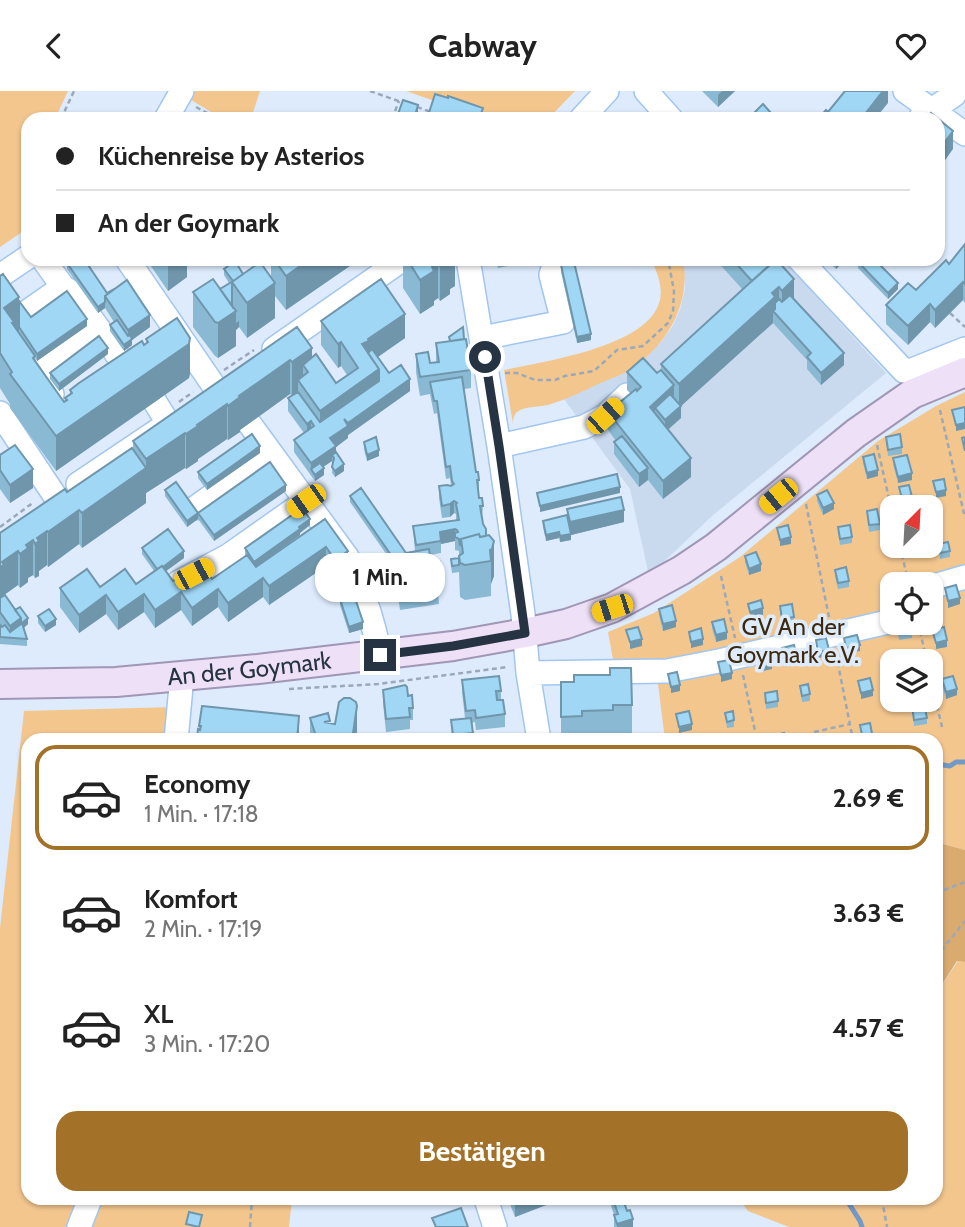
<!DOCTYPE html>
<html lang="de">
<head>
<meta charset="utf-8">
<style>
  body { margin:0; font-family:Cabin,sans-serif; background:#f2f2f2; color:#222; height:100vh; display:flex; flex-direction:column; font-size:26px; white-space:nowrap }
  * { box-sizing:border-box; margin:0 }
  p { font-size:23px; color:#767676 }
  .icon { flex:none; width:38px; height:38px; fill:none; stroke:currentColor; stroke-width:2; stroke-linecap:round; stroke-linejoin:round }
  .map { position:relative; flex:1; overflow:hidden }
  .sheet { position:absolute; left:21px; top:642px; width:922px; height:472px; display:flex; flex-direction:column; background:#fff; border-radius:21px; box-shadow:0 2px 5px #0004 }
  .sheet>* { flex:none }
  .top-card { position:absolute; left:21px; top:21px; width:924px; height:154px; border-radius:21px; box-shadow:0 2px 5px #0004; display:grid; align-content:center; height:154px; padding:0 35px; background:#fff }
  .needle { width:46px; rotate:24deg }
  .fabs { position:absolute; left:880px; top:404px; display:grid; gap:14px }
  .fabs a { display:grid; place-items:center; width:63px; height:63px; border-radius:14px; background:#fff; box-shadow:0 2px 5px #0004; font-size:35px }
  .end { position:absolute; width:32px; height:32px; margin:-16px; border:9px solid #253343; background:#fff; box-shadow:0 0 0 4px #fff }
  .from { border-radius:50% }
  .bubble { position:absolute; height:49px; border-radius:21px; background:#fff; box-shadow:0 2px 5px #0004; font-size:23px; font-weight:800; line-height:49px; text-align:center }
  .car { position:absolute; width:21px; height:42px; margin:-21px -10px; border-radius:9px; box-shadow:0 0 5px 2px #0007; background:linear-gradient(#f5c518 24%,#345 0 40%,#f5c518 0 76%,#345 0 86%,#f5c518 0) }
  .top-card b { display:flex; align-items:center; gap:24px; height:66px; font-size:26px }
  .top-card b+b { border-top:2px solid #e0e0e0 }
  .top-card i { width:18px; height:18px; background:#222 }
  ul { padding:12px 0 0; list-style:none }
  li { display:flex; align-items:center; gap:21px; height:105px; margin:0 14px 10px; padding:0 21px; border:4px solid transparent; border-radius:21px }
  li div { flex:1 }
  li b { display:block; font-size:26px }
  li em { font-style:normal; font-weight:800 }
  li.on { border-color:#a47128 }
  li>.icon { width:63px; height:63px; stroke-width:1.5 }
  .action { display:flex; gap:14px; margin-top:auto; padding:14px 35px }
  .action a { flex:1; height:80px; border-radius:21px; background:#a47128; color:#fff; font-size:28px; font-weight:800; line-height:80px; text-align:center }
  header { display:flex; justify-content:space-between; align-items:center; height:91px; padding:0 35px; background:#fff; font-size:32px; font-weight:800 }
  .map>svg:first-child { display:block }
  .built { fill:#cadaee }
  .green { fill:#f3c68e; fill-rule:evenodd }
  .forest { fill:#daab6f }
  .lines { fill:none; stroke-linecap:round; stroke-linejoin:round }
  .stream { stroke:#7399c5; stroke-width:5 }
  .minor-casing { stroke:#a2c6ef; stroke-width:26 }
  .major-casing { stroke:#a096b5; stroke-width:32 }
  .path { stroke:#9aa8b9; stroke-width:2.5; stroke-dasharray:5 3.5; stroke-linecap:butt }
  .minor { stroke:#fff; stroke-width:23 }
  .major { stroke:#eee0f7; stroke-width:28 }
  .wall { fill:#8ab9d3; fill-rule:evenodd }
  .shaded-wall { fill:#7096ac }
  .building { fill:#a0d7f5; stroke:#7096ac; stroke-width:2 }
  .route { stroke:#253343; stroke-width:9 }
  .labels { text-anchor:middle; stroke-width:7; stroke-linejoin:round; paint-order:stroke }
  .park-label { font-size:24px; fill:#3d290e; stroke:#ddebfc }
  .street-label { font-size:24px; fill:#253343; stroke:#ddebfc }
</style>
</head>
<body>
<header><svg class="icon" aria-label="back" viewBox="0 0 24 24"><path d="M15 5l-7 7 7 7"/></svg>Cabway<svg class="icon" aria-label="heart" viewBox="0 0 24 24"><path d="M12 20l-8-8c-3-5 5-10 8-4 3-6 11-1 8 4z"/></svg></header>
<div class="map">
<svg width="965" height="1136" viewBox="0 0 965 1136">
  <rect width="100%" height="100%" fill="#ddebfc"/>
  <!-- built -->
  <path class="built" d="M683,168H782L886,282L712,425L649,485L630,398L564,308L630,278L661,251L672,236L680,219L685,197Z"/>
  <!-- green -->
  <path class="green" d="M0,0H68L55,28H28V137L0,156Z
    M194,0H260L251,28H223L191,9Z
    M406,0H575L548,28H486Z
    M651,168H683C691,213 668,253 631,278C620,285 607,289 596,294C582,301 567,308 551,313C542,316 529,315 520,319C514,322 513,327 513,333L504,279C545,270 649,256 660,209C663,195 657,181 651,168Z
    M965,301V759L936,751V649H665L657,585H616L608,541L654,522L740,466L878,350L936,315ZM892,416H931V455H892ZM892,494H931V532H892ZM892,570H931V609H892Z
    M174,616L170,649H28V1108H292L289,1136H0V837L24,620Z
    M958,870L965,871V1136H789L748,1120L739,1108H936V903Z"/>
  <!-- forest -->
  <path class="forest" d="M936,751L965,759V871L957,870L936,903Z"/>
  <g class="lines">
    <!-- stream -->
    <path class="stream" d="M936,673L950,675L956,671H965
      M846,1108L860,1130L862,1136"/>
    <!-- minor casing -->
    <g class="minor-casing">
      <path id="minor" d="M646,0L671,28
        M905,0L965,43
        M921,26L954,4L956,0
        M166,28L182,0
        M581,28L607,0
        M43,168L63,196L73,202L123,272L138,288
        M127,168L216,298
        M468,168L499,355L523,523L528,582L539,649
        M799,168L904,280L912,279L965,258
        M0,185L28,166
        M27,221L63,196
        M482,247L563,231L551,184L556,168
        M274,258L403,168
        M52,303L37,282L99,238
        M155,311L168,332
        M0,322L57,408
        M249,332L347,466C363,497 373,530 380,564
        M499,355L584,336L605,325L627,304
        M78,393L160,338
        M195,417L271,362
        M179,491L228,465L306,410
        M931,496L965,486
        M528,582L667,580L719,570L892,530
        M176,649L182,585
        M486,1108L495,1136
        M79,1136L90,1108"/>
    </g>
    <!-- major casing -->
    <g class="major-casing">
      <g id="major">
        <path id="s1" d="M0,593L116,591L258,578L453,555L525,542L566,533L612,517L682,479L716,456L856,342L912,303L965,281"/>
      </g>
    </g>
    <!-- path -->
    <path class="path" d="M370,0L404,12
      M196,16L218,28
      M417,16L431,21
      M61,28L74,0
      M392,28L399,10
      M950,222L965,236
      M224,279L254,259
      M505,282H517L535,289H555L565,285L594,280L617,259L643,255L668,232L673,220L674,200L668,168
      M179,311L193,301
      M940,319L965,427
      M877,354L892,421
      M806,413L829,526
      M0,436L34,411
      M900,455L909,494
      M721,485L735,547
      M918,532L927,570
      M836,563L853,649
      M743,584L757,649
      M931,590L942,636
      M289,598L378,593L508,576
      M814,641L850,633
      M936,802L965,791
      M936,866L965,830
      M882,1108L887,1136
      M250,1136L252,1108"/>
    <!-- minor -->
    <use href="#minor" class="minor"/>
    <!-- major -->
    <use href="#major" class="major"/>
  </g>
  <!-- wall -->
  <path class="wall" d="M702,0H735L718,16Z
    M418,20L416,28H398V23Z
    M965,153V212L963,209L935,237L930,231L908,254L886,233V214L916,199L949,173Z
    M146,168H187V186L168,200Z
    M271,168H360L286,219L275,205V227L247,247L239,236L236,239V255L218,267L215,265L193,236V201L220,198L229,192L224,184V178L243,183L271,186Z
    M403,168H455V195L450,198V203L440,210L438,207L434,210V214L420,223L403,197Z
    M496,168H540L537,173L533,170L498,177Z
    M715,168H763L844,274L821,294L807,278V269L773,232L681,315V327L668,339L691,386L663,408L648,389L639,396L614,363V351L616,350L608,339V321L631,303L627,299V281L657,282L661,279V273L743,199Z
    M826,168H846L836,178Z
    M858,171L898,198L888,208L858,177Z
    M67,172L107,202L150,236L132,249V254L124,260L110,240V234L114,231L105,217L98,222L67,178Z
    M561,174L591,249L577,252L561,181Z
    M0,185L31,226L87,235L37,270L35,266V270L64,311L65,307L70,304V299L144,254L146,253V248L190,282L189,287L56,380L10,317V313L0,297Z
    M321,230L405,247L378,266L389,282L410,300L348,344V347L336,356V361L344,380L335,386L332,382L333,372L332,370L323,376L324,384L315,390L294,361V349L304,342L288,320V307L292,305L290,303L240,339V341L228,349L227,348L198,368V370L186,378L185,377L146,402V412L82,457L79,453L48,476L47,474L39,480V485L35,487L33,484L28,487V491L20,497L18,494L4,504L15,519L28,533L24,537L27,548V555L0,553V442L133,359V350L297,236L312,267L336,292L347,284L341,275L338,277L321,254Z
    M436,252L471,279V297L464,298L476,381L479,389V407L483,415L482,427L494,485L491,493V505L465,509L460,506L459,481L452,482L451,474V468L459,467V460L455,459V450L441,453V462L430,464L431,473L442,486V498L438,499L439,513L400,519L398,505V492H402L401,477L398,480L350,411V405L406,462L415,460L413,435L456,429V423L454,422L450,426L442,427L439,407V395H451L450,387L446,388L437,322L434,323L430,303L420,305L416,281V263L430,272L436,271ZM409,472L411,476L402,477Z
    M108,263L59,300L50,288V282Z
    M886,346L902,356V363L888,365Z
    M364,351L379,365L367,370L364,358Z
    M260,362L207,399L198,387V381Z
    M0,364L33,397L10,412L0,398Z
    M863,366L878,385L867,388L863,372Z
    M893,367L912,389L898,392L893,373Z
    M165,399L198,428L187,436L165,405Z
    M286,400L214,450L198,428V422Z
    M817,404L834,418L823,424L817,410Z
    M567,418L624,431L571,444V449L560,451L559,447L546,450L543,436V430L567,424Z
    M867,420L880,433V439L869,441Z
    M325,428L348,478L335,487L326,475L269,514L263,506L228,531L218,516L192,535L181,519L155,537L144,521L118,539L106,523L79,542L60,516V497L136,493L154,480L142,463V457L184,467L166,480L173,490L212,488L245,465V457L310,434L300,442V444L256,476Z
    M838,436L852,446V452L840,454Z
    M938,453L950,460V466L940,468Z
    M908,455H920V463L910,466Z
    M745,465L761,480L749,484L745,471Z
    M835,479L849,490V496L838,498L835,485Z
    M340,508L363,538L349,542L340,514Z
    M780,515L794,526V532L782,534Z
    M659,518L676,536L663,540L659,524Z
    M38,525L56,534L45,541L38,532Z
    M712,531L727,548L716,551L712,537Z
    M897,532L912,541V547L899,549Z
    M942,588L957,604L946,608L942,594Z
    M462,589L501,600V609L505,623V636L476,639L475,631L471,632L473,646L508,649H452L451,629L465,627L462,601Z
    M561,591L632,614V648L561,649Z
    M800,595L810,603V610L802,611Z
    M383,599L413,617V629H410V638L386,641L383,612Z
    M765,602L778,610V616L766,618Z
    M912,615L927,627V633L914,635Z
    M725,622L734,629V636L727,637Z
    M310,627L357,639L356,649H305L310,648Z
    M199,635L299,644V649H197Z
    M508,1108H559V1109L515,1126Z
    M609,1108H623L633,1136H614V1124Z"/>
  <!-- shaded-wall -->
  <path class="shaded-wall" d="M722,0H735L718,16V4Z
    M883,0H888V12L875,28H861Z
    M418,14V20L416,28H414Z
    M483,17V28H479Z
    M771,22V28H765Z
    M953,40V58L938,79V60Z
    M168,168H187V186L168,200Z
    M310,168H360L286,219V185Z
    M448,168H455V195L450,198V203L440,210V175Z
    M836,168H846L836,178Z
    M438,172V207L434,210V214L420,223V189L432,176Z
    M794,188V212L782,224V200Z
    M963,191V209L935,237V219Z
    M275,192V227L247,247V212Z
    M898,192V198L888,208V202Z
    M779,196V220H773V232L681,315V327L665,341V329L679,317V293Z
    M19,206V240L14,244L4,217Z
    M105,211V217L98,222V216Z
    M930,213V231L908,254V235Z
    M236,220V232L239,230V236L236,239V255L218,267V232Z
    M405,223V247L369,272L362,253Z
    M150,224V236L132,249V254L124,260V254L128,251V239Z
    M87,228V235L37,270V263Z
    M591,243V249L577,252V246Z
    M190,247V282L189,287L56,380V345Z
    M341,251V275L338,277V253Z
    M108,257V263L59,300V293Z
    M312,257V292L308,281L303,274V295L298,289V301L292,305V271Z
    M844,262V274L821,294V282Z
    M290,269V303L240,339V341L228,349V315L239,305Z
    M379,278V302L320,344V320Z
    M410,288V300L348,344V347L336,356V367L332,364V370L314,382L311,378V372L330,347L348,335V332Z
    M674,294V312L655,317V330L650,316Z
    M227,313V348L198,368V370L186,378V343L197,334Z
    M311,330V343L307,345V333Z
    M965,332V338L956,340V334Z
    M185,342V377L146,402V368Z
    M260,355V362L207,399V393Z
    M379,359V365L367,370V364Z
    M691,367V386L663,408V390Z
    M344,373V380L335,386V380Z
    M146,377V412L82,457V422Z
    M324,377V384L315,390V384Z
    M648,377V389L639,396V383Z
    M33,378V397L10,412V394Z
    M878,379V385L867,388V382Z
    M912,382V389L898,392V386Z
    M286,394V400L214,450V444Z
    M620,396V402L540,421V415Z
    M946,399V405L936,407V401Z
    M454,410V422L450,426V413Z
    M913,410V416H903V412Z
    M834,412V418L823,424V417Z
    M79,419V453L48,476V441Z
    M624,419V431L571,444V449L560,451V445L570,443V431Z
    M198,422V428L187,436V430Z
    M310,428V434L300,442V444L254,477V471Z
    M455,438V450L441,453L440,441Z
    M47,440V474L39,480V485L35,487V453L37,447Z
    M559,441V447L546,450V444Z
    M791,446V453L780,455V449Z
    M33,449V484L28,487V491L20,497V463L26,454Z
    M494,450V485L491,493V470L490,459Z
    M326,456V475L269,514V495Z
    M18,460V494L4,504V508L0,511V476L2,471Z
    M184,460V467L158,486V480Z
    M348,460V478L335,487V469Z
    M409,466V472L398,480V474Z
    M761,473V480L749,484V478Z
    M263,487V506L228,531V512Z
    M352,497V503L338,508V501Z
    M218,498V516L192,535V517Z
    M181,501V519L155,537V519Z
    M144,503V521L118,539V521Z
    M106,504V523L79,542V524Z
    M960,507V513L948,517V510Z
    M763,517V524L750,527V521Z
    M21,527V539L10,547V535Z
    M28,527V533L22,538V532Z
    M56,528V534L45,541V535Z
    M676,530V536L663,540V533Z
    M363,531V538L349,542V536Z
    M727,541V548L716,551V544Z
    M642,548V555L630,558V551Z
    M703,548V554L691,557V551Z
    M947,549V556L936,558V552Z
    M860,554V560L846,563V557Z
    M829,559V565L818,567V561Z
    M797,566V572L785,576V569Z
    M772,572V578L759,581V575Z
    M732,582V588L721,591V584Z
    M680,594V600L671,602V596Z
    M957,598V604L946,608V601Z
    M873,599V605L861,608V602Z
    M357,615V639L356,649H352Z
    M299,625V649H297Z
    M692,633V639L679,642V636Z
    M515,1108H559V1109L515,1126Z
    M633,1128V1136H617V1133Z"/>
  <!-- building -->
  <path class="building" d="M845,0H883L861,28H818L826,19L828,21Z
    M435,3L448,7V5L483,17L479,28H427Z
    M403,9L418,14L414,28L398,23Z
    M763,13L771,22L765,28H758L753,23Z
    M931,22L953,40L938,60V28H926Z
    M965,153V193L963,191L935,219L930,213L908,235L886,214L908,192L916,199L946,169L949,173Z
    M72,168H84L107,202L114,198L105,205V211L98,216L67,172Z
    M274,168H310L286,185Z
    M407,168H450L440,175L438,172L432,176L434,180L420,189Z
    M732,168H763L769,175L752,190Z
    M776,168L794,188L782,200L779,196L772,202L775,206L679,293L661,273Z
    M861,168H874L898,192L888,202L858,171Z
    M235,170L243,183L232,191V215L220,198L233,190L224,178Z
    M260,171L275,192L247,212L232,191Z
    M574,171L591,243L577,246L561,174Z
    M3,183L19,206L4,217L14,231L12,232L35,265L33,267L64,311L67,309L65,307L72,302L70,299L79,292L142,250L144,254L148,251L146,248L177,227L190,247L189,253L56,345L10,283L12,281L0,262V185Z
    M213,188L236,220L218,232L215,231L193,201Z
    M381,188L405,223L368,248L369,250L362,253L379,278L320,320L298,289L308,281L303,274L316,263L336,292L358,277L341,251L338,253L321,230Z
    M127,189L150,224L128,239L105,205Z
    M67,200L87,228L37,263L19,236V210L31,226Z
    M790,204L844,262L821,282L807,266L811,262L773,220L775,218V212L779,208L782,211Z
    M117,229L128,245L130,244L132,248L124,254L110,234Z
    M297,236L312,257L292,271L290,269L239,305L240,306L228,315L227,313L197,334L198,335L186,343L185,342L146,368L133,350Z
    M463,236L464,248L450,250L449,246Z
    M99,245L108,257L59,293L50,282Z
    M466,248L471,279L420,286L416,263L428,261L430,272L439,271L436,252Z
    M372,258L389,282L401,274L410,288L348,332L344,328L348,335L330,347L336,355L311,372L294,349L314,335L311,330L307,333L288,307L298,301L320,331L379,290V278L368,262Z
    M643,267L657,282L661,279L674,294L650,316L691,367L663,390L608,321L636,298L637,300L641,296L627,281Z
    M462,286L476,381H478L479,389H477L479,407H482L483,415H480L483,433L486,438V445L480,446L479,443L461,448V454H460L459,448L455,446V442L458,441L457,439L455,438L440,441L441,450L416,454L413,435L459,429L456,413L457,412L454,410L450,413L442,415L439,395L447,394L451,395L454,393L452,390L450,375L446,376L437,310H434L430,291Z
    M670,303L681,315L665,329L655,317Z
    M965,316V332L956,334L952,319Z
    M252,343L260,355L207,393L198,381Z
    M900,343L902,356L888,359L886,346Z
    M622,345L648,377L639,383L614,351Z
    M376,346L379,359L367,364L364,351Z
    M965,346V360L962,347Z
    M15,354L33,378L10,394L0,379V364Z
    M132,357L146,377L82,422L79,419L48,441L47,440L37,447L39,450L35,453L33,449L26,454L28,457L20,463L18,460L2,471L4,474L0,476V442L65,398L67,401Z
    M336,361L344,373L335,380L332,376L334,367L332,364Z
    M874,363L878,379L867,382L863,366Z
    M907,364L912,382L898,386L893,367Z
    M270,371L286,394L214,444L198,422Z
    M320,372L324,377L315,384L311,378Z
    M617,383L620,396L540,415L537,402Z
    M944,388L946,399L936,401L933,390Z
    M176,391L198,422L187,430L165,399Z
    M909,394L913,410L903,412L899,396Z
    M361,397L406,462L429,458L431,471L414,474L409,466L398,474L350,405Z
    M827,399L834,412L823,417L817,404Z
    M621,406L624,419L570,431L567,418Z
    M302,417L310,428L299,436L300,438L254,471L245,457Z
    M877,418L880,433L869,434L867,420Z
    M567,424L571,443L560,445L559,441L546,444L543,430Z
    M325,428L348,460L335,469L326,456L269,495L263,487L228,512L218,498L192,517L181,501L155,519L144,503L118,521L106,504L79,524L60,497L87,478L100,496L125,478L136,493L162,475L173,490L200,472L212,488L247,464L256,476Z
    M788,434L791,446L780,449L777,437Z
    M850,434L852,446L840,448L838,436Z
    M168,438L184,460L163,476L162,475L157,478L142,457Z
    M479,443L480,446L489,444L494,450L492,458L490,459L491,470L465,474L460,472L459,465L463,462L461,448Z
    M948,451L950,460L940,462L938,453Z
    M909,455H920V457L910,459Z
    M756,461L761,473L749,478L745,465Z
    M459,467V474L452,475L451,468Z
    M440,471L442,486H437L439,501L400,507L398,492H404L401,477Z
    M846,476L849,490L838,492L835,479Z
    M350,490L352,497L338,501L336,494Z
    M956,494L960,507L948,510L945,497Z
    M5,504L21,527L10,535L0,521V507Z
    M354,504L363,531L349,536L340,508Z
    M761,509L763,517L750,521L748,513Z
    M792,513L794,526L782,528L780,515Z
    M672,514L676,530L663,533L659,518Z
    M20,516L28,527L22,532L27,548L0,546V534L2,536L5,534L10,541L21,533V527L15,519Z
    M49,518L56,528L45,535L38,525Z
    M724,528L727,541L716,544L712,531Z
    M897,532H910L912,541L899,543Z
    M638,536L642,548L630,551L626,539Z
    M944,536L947,549L936,552L932,539Z
    M701,537L703,548L691,551L689,541Z
    M857,544L860,554L846,557L844,547Z
    M826,547L829,559L818,561L816,549Z
    M794,554L797,566L785,569L782,557Z
    M769,559L772,572L759,575L756,562Z
    M729,569L732,582L721,584L718,571Z
    M610,577H631L632,614H613V619L582,620V625L561,626V591H574V584H610Z
    M677,581L680,594L671,596L668,583Z
    M499,585L501,600H496L497,609H503L505,623L476,627L475,619L466,620L462,589Z
    M953,585L957,598L946,601L942,588Z
    M870,587L873,599L861,602L858,590Z
    M808,593L810,603L802,605L800,595Z
    M405,594L407,596L408,605L412,604L413,617H409L410,626L386,628L383,599Z
    M777,600L778,610L766,612L765,602Z
    M344,607H350L356,611L357,615L352,649H305L317,648L310,627L328,622L330,630L324,631L335,633L339,611Z
    M924,613L927,627L914,629L912,615Z
    M202,615L299,625L297,649H237V646L230,645L229,649H199L197,648L198,638L200,639L201,635H199Z
    M689,620L692,633L679,636L676,623Z
    M733,620L734,629L727,631L725,622Z
    M471,627L473,642L453,644L451,629Z
    M870,632L873,648L863,649L860,634Z
    M784,642L786,649H774L773,645Z
    M490,644L508,645V649H469L470,646L490,645Z
    M432,646V649H419V647Z
    M613,1108H623L627,1120L630,1119L633,1128L617,1133L614,1124L618,1123Z
    M461,1117L468,1136H436L432,1127Z
    M189,1121L202,1124L199,1136L186,1133Z"/>
  <g class="lines">
    <!-- route -->
    <path class="route" d="M380,564L453,555L525,542L499,355L485,266"/>
  </g>
  <g class="labels">
    <!-- park labels -->
    <g class="park-label">
      <text x="793" y="544">GV An der<tspan x="793" dy="28">Goymark e.V.</tspan></text>
    </g>
    <!-- street labels -->
    <g class="street-label">
      <text dy="8" stroke="none"><textPath href="#s1" startOffset="250">An der Goymark</textPath></text>
    </g>
  </g>
</svg>
<div class="fabs">
<a><svg class="needle" viewBox="-14 -14 28 28"><path d="M0-13l5 13h-10z" fill="#e53935"/><path d="M0 13l5-13h-10z" fill="#767676"/></svg></a>
<a><svg class="icon" aria-label="locate" viewBox="0 0 24 24"><circle cx="12" cy="12" r="6"/><path d="M12 2v4M12 18v4M2 12h4M18 12h4"/></svg></a>
<a><svg class="icon" aria-label="layers" viewBox="0 0 24 24"><path d="M12 4l9 5-9 5-9-5zM3 14l9 5 9-5"/></svg></a>
</div>
<i class="end from" style="left:485px;top:266px"></i>
<i class="end" style="left:380px;top:564px"></i>
<div class="bubble" style="left:315px;top:462px;width:130px">1 Min.</div>
<i class="car" style="left:605px;top:325px;rotate:48deg"></i>
<i class="car" style="left:778px;top:405px;rotate:231deg"></i>
<i class="car" style="left:306px;top:410px;rotate:235deg"></i>
<i class="car" style="left:194px;top:483px;rotate:62deg"></i>
<i class="car" style="left:612px;top:517px;rotate:252deg"></i>
<div class="top-card">
<b><i class="from"></i>Küchenreise by Asterios</b>
<b><i></i>An der Goymark</b>
</div>
<section class="sheet">
<ul>
<li class="on"><svg class="icon" aria-label="car" viewBox="0 0 24 24"><path d="M5 17H2v-5l4-1 3-4h7l3 4 3 1v5h-3M9 17h6M6 11h13"/><circle cx="7" cy="17" r="2"/><circle cx="17" cy="17" r="2"/></svg><div><b>Economy</b><p>1 Min. · 17:18</p></div><em>2.69 €</em></li>
<li><svg class="icon" aria-label="car" viewBox="0 0 24 24"><path d="M5 17H2v-5l4-1 3-4h7l3 4 3 1v5h-3M9 17h6M6 11h13"/><circle cx="7" cy="17" r="2"/><circle cx="17" cy="17" r="2"/></svg><div><b>Komfort</b><p>2 Min. · 17:19</p></div><em>3.63 €</em></li>
<li><svg class="icon" aria-label="car" viewBox="0 0 24 24"><path d="M5 17H2v-5l4-1 3-4h7l3 4 3 1v5h-3M9 17h6M6 11h13"/><circle cx="7" cy="17" r="2"/><circle cx="17" cy="17" r="2"/></svg><div><b>XL</b><p>3 Min. · 17:20</p></div><em>4.57 €</em></li>
</ul>
<div class="action"><a>Bestätigen</a></div>
</section>
</div>
</body>
</html>
